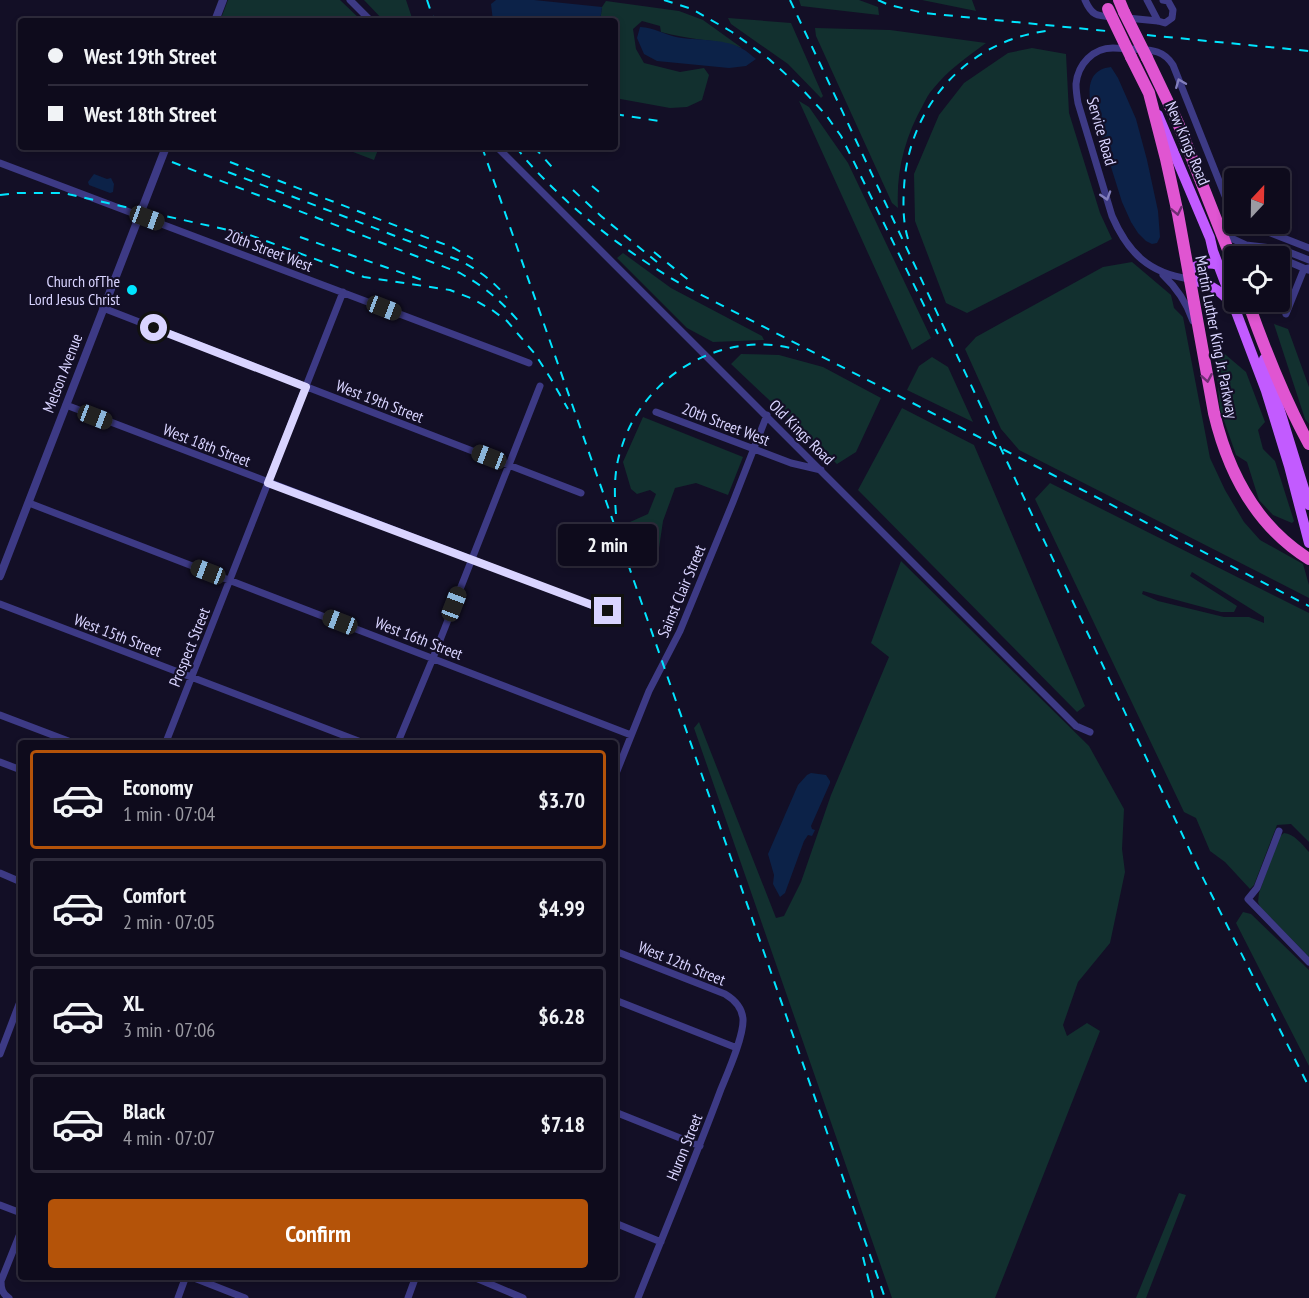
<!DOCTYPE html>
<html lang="en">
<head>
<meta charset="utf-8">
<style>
  body { margin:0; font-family:"PT Sans Narrow",sans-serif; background:#1c1929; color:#f1f3f6; height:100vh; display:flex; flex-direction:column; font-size:22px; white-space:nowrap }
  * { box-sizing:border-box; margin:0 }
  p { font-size:20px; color:#9b9ba3 }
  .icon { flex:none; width:33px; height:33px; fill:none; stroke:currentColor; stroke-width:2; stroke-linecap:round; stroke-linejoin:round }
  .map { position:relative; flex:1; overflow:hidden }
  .sheet { position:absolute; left:18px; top:740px; width:600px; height:540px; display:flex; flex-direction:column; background:#0e0b1c; border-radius:6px; box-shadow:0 3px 9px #0003,0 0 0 2px #2e2b3b }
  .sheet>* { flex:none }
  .guide { position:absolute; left:18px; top:18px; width:600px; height:132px; border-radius:6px; box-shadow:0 3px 9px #0003,0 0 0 2px #2e2b3b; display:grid; align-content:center; height:132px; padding:0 30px; background:#0e0b1c }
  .needle { width:39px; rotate:22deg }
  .controls { position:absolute; left:1224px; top:168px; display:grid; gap:12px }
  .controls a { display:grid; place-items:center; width:66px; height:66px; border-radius:6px; background:#0e0b1c; box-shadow:0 3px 9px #0003,0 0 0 2px #2e2b3b; font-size:30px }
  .end { position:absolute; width:27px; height:27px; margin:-14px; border:8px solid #d9d4ff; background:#111; box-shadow:0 0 0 3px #111 }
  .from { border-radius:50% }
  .bubble { position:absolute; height:42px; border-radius:6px; background:#0e0b1c; box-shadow:0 3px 9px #0003,0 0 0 2px #2e2b3b; font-size:20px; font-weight:600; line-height:42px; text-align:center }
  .car { position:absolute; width:18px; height:36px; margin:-18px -9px; border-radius:8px; box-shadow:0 0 4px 2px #0007; background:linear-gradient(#222 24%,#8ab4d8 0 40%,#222 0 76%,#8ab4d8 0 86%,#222 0) }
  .guide b { display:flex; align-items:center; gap:21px; height:57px; font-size:22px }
  .guide b+b { border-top:2px solid #2e2b3b }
  .guide i { width:15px; height:15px; background:#f1f3f6 }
  ul { padding:10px 0 0; list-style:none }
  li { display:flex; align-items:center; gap:18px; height:99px; margin:0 12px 9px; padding:0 18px; border:3px solid #2e2b3b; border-radius:6px }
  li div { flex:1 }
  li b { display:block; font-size:22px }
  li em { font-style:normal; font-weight:600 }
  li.active { border-color:#b45309 }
  li>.icon { width:54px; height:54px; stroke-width:1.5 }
  .button { display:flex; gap:12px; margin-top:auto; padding:12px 30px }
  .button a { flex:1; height:69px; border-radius:6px; background:#b45309; color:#fff; font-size:24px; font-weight:600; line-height:69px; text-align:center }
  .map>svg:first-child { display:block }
  .green { fill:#12302f; fill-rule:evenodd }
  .water { fill:#0c2248 }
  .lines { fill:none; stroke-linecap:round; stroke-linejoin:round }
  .minor { stroke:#3d3a85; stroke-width:7 }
  .tertiary { stroke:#3d3a85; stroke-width:8 }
  .primary { stroke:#c25bff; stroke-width:10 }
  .trunk { stroke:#e055d1; stroke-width:12 }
  .rail { stroke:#00e5ff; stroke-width:2; stroke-dasharray:9 8; stroke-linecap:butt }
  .trunk-bridge { stroke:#e055d1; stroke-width:12 }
  .oneway { stroke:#837fbc }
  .oneway2 { stroke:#6f2e73 }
  .route { stroke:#d9d4ff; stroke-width:8 }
  .poi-dot { fill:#00e5ff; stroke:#130f26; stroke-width:2 }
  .labels { text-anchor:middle; stroke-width:4.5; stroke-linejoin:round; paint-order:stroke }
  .street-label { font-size:16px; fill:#d9d4ff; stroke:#130f26 }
  .poi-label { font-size:16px; fill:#d9d4ff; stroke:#130f26; text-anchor:end }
</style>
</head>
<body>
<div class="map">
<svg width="1309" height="1298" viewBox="0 0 1309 1298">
  <rect width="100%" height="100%" fill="#130f26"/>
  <!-- green -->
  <path class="green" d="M228,0H340L362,21H220Z
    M364,0H406L413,21H384Z
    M799,0H859L878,7L879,15L801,6Z
    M922,0H972L976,11Z
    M606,1L679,11L703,20L742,48C715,39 688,40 661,32L660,26L642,21L633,29L636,49L644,63L680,72L704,68L709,75L702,100L687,107L670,108L615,98V21H600L602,7Z
    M728,18L791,23L823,96L821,98L788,64L731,24Z
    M815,28L890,30L986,43C967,57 948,70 933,89C929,93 926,99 923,105C905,137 896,171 898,208L892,203L816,36Z
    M1032,48L1066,54L1069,113L1100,213L1112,239L967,313L946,303L915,221L914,174L939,115L964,83L1008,53Z
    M799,101L809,107L848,163L931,338L912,350Z
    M340,147H379L374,160Z
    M623,253L671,288L762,336L764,340L713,342L687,328L617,258Z
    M1132,262L1171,295L1174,308L1183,317L1210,458L1225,490L1244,522L1260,540L1303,564L1309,585V598L1019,450L1001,429L965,349L976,337L1103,267Z
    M1274,324L1288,329L1309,387V424L1305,419Z
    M1220,350L1246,372L1265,422L1258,430L1263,449L1275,461L1294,521L1292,523L1273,515L1259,500L1247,462L1236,455L1220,409L1215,353Z
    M741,354L779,355L823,367L881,398L856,452L837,464L731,364Z
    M932,357L948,367L973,422L907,390L919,366Z
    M902,408L974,445L1085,706L1077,712L858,490Z
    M643,417L743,457L728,495L696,483L675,488L663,521L658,555L639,551L630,522L648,514L656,494L650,490L637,494L631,489L623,462Z
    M1050,483L1309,613V842L1291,824L1277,825L1254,885L1250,889L1225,862L1210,851L1196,818L1184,812L1035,499ZM1192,572L1264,617V623L1249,617H1224L1158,601L1142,594L1143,591L1221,612H1234L1237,606L1190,576Z
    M901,561L1089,746L1124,809L1122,849L1125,872L1110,943L1078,982L1063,1025L1067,1036L1087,1023L1100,1031L995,1298H892L694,728L699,722L776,918L784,916L801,882L831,795L889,657L871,643Z
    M1284,833C1294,834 1302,844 1309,852V957L1260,907L1258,902L1259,893L1279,837Z
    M1243,912L1251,914L1309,970V1066L1236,923Z
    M1179,1193L1186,1195L1146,1298H1136Z"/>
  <!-- water -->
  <path class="water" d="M496,0H534L602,7L600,21H493L491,4Z
    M640,27C655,28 663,34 676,37C698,41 722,38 741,48C747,51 752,56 756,59L746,66L729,68L657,61L644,54L637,38Z
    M1111,67L1118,78L1136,119L1147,160L1158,211L1160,237L1157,243L1152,244L1146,241L1138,233L1131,222L1122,202L1090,100C1088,83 1092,69 1111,67Z
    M94,174L107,179L111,178L114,184L113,192L110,193L89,185L88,182Z
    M811,773L826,775L830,781V783L811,826L812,829L815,830L812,836L808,835L804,841L785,893L780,897L773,884L774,875L768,854L798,785L807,775Z"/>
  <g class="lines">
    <!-- minor -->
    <path class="minor" d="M350,0L371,21
      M1085,0C1092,16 1097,16 1113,17
      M1147,0L1158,21
      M1127,18L1158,21L1165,23L1172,18L1173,10L1168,1L1163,0
      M497,147L1076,726L1090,732
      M0,163L529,363
      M1248,224L1309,248
      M1223,230L1233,239L1246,245L1281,249L1309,260
      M1230,255L1260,253L1274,256
      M1280,258L1308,270
      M1163,275C1177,288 1187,304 1193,321
      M1189,279C1149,273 1128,253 1112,216L1078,103C1077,97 1076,90 1076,84C1078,64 1093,48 1113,48C1119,48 1126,49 1132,49C1150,50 1163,49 1173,65L1227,201L1234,211
      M103,308L581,493
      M1286,314L1304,269L1309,268
      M66,405L607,611
      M656,412L791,463L821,470
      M29,503L631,735
      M0,604L361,742
      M0,715L71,742
      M166,742L343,292
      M398,742L433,658L540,386
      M0,762L21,770
      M615,776L649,691L680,631L733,502L767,415
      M1279,831L1257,888L1248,899L1309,962
      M0,873L21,882
      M615,951L725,994C735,1000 742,1007 743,1019C744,1036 728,1072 721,1089C695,1159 666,1228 638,1298
      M615,1000L737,1048
      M0,1054L21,999
      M615,1112L700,1146
      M0,1205L21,1213
      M615,1223L661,1242
      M189,1276L245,1298
      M471,1276L523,1298
      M9,1298C2,1294 1,1288 1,1281L21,1231
      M178,1298L186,1276
      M408,1298L416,1276"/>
    <!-- tertiary -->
    <path class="tertiary" d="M215,21L223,0
      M0,576L166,147"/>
    <!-- primary -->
    <path class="primary" d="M1158,115L1210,238L1213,251L1266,391L1289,466L1309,543
      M1188,272C1195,265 1207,261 1218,265C1224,267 1229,274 1234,278
      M1189,279C1207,283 1219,289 1230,302
      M1264,359L1309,505"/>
    <!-- trunk -->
    <path class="trunk" d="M1119,0L1124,12
      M1131,57L1149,93L1166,159L1178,214L1214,413C1228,472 1256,526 1309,559
      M1147,58L1178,123L1234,265
      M1248,302C1265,350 1284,399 1309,444"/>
    <!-- rail -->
    <path class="rail" d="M427,0L434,21
      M664,0L692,9L732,32L769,59L801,88L826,115L841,136L853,160L938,334
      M790,0L1199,870L1309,1087
      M878,0L889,5L924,13L1309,51
      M615,114L665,122
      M482,147L885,1298
      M516,147C527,162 540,175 553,188C593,227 638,259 686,287L1309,606
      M534,147L552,167
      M172,162L460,273C488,289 501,301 522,325
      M230,162L454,248L473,259
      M228,172L458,260C477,269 494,281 507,298
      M592,186L604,196
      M573,190L601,216L657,262
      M0,195L17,193H63L250,235L364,277L450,290L473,299L492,310L507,321L535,354L551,379L568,409
      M300,237L422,280
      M908,239C903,223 903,205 904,188C908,108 965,42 1046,31
      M654,252L691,282
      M616,514C614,491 614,468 622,446C645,374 725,328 798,350
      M863,1257L873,1298"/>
    <!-- trunk-bridge -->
    <path class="trunk-bridge" d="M1108,9L1131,57
      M1124,12L1147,58"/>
  </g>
  <!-- one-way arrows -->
  <defs><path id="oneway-chevron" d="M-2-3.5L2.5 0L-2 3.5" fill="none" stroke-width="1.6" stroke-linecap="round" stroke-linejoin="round" transform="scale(1.5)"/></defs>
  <g class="oneway">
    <use href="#oneway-chevron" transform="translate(1180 83) rotate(-112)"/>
    <use href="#oneway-chevron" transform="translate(1106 196) rotate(73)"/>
  </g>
  <g class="oneway2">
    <use href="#oneway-chevron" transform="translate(1177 211) rotate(78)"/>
    <use href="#oneway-chevron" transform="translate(1207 378) rotate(80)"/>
  </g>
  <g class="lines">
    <!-- route -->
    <path class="route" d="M154,328L306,387L268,483L608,611"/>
  </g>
  <!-- markers -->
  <circle class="poi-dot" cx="132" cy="290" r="6"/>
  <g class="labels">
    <!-- street labels -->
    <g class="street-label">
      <text transform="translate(1102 131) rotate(74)" y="6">Service Road</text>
      <text transform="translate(1188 143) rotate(67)" y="6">New Kings Road</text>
      <text transform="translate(269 250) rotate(21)" y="6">20th Street West</text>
      <text transform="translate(1217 337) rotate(79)" y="6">Martin Luther King Jr. Parkway</text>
      <text transform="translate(62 373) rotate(-69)" y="6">Melson Avenue</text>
      <text transform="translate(380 401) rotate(21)" y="6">West 19th Street</text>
      <text transform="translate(726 424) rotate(21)" y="6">20th Street West</text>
      <text transform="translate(802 432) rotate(45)" y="6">Old Kings Road</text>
      <text transform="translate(207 445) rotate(21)" y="6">West 18th Street</text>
      <text transform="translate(681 591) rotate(-67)" y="6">Sainst Clair Street</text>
      <text transform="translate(118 635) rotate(21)" y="6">West 15th Street</text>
      <text transform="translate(419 638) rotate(21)" y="6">West 16th Street</text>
      <text transform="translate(189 647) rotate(-68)" y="6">Prospect Street</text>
      <text transform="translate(682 963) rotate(22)" y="6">West 12th Street</text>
      <text transform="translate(684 1147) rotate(-68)" y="6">Huron Street</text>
    </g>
    <!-- poi labels -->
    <g class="poi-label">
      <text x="120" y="287">Church ofThe<tspan x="120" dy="18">Lord Jesus Christ</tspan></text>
    </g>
  </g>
</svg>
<div class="controls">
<a><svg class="needle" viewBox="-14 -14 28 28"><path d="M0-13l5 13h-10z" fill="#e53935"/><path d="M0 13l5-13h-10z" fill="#9b9ba3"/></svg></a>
<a><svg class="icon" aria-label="locate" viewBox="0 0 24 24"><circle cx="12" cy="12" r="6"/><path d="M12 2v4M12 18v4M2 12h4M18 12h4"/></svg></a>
</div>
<i class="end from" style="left:154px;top:328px"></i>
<i class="end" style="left:608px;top:611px"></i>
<div class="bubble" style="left:558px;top:524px;width:99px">2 min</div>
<i class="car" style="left:147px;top:218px;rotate:110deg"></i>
<i class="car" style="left:384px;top:308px;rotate:111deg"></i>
<i class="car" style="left:95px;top:417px;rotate:111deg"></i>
<i class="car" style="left:489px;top:457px;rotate:291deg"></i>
<i class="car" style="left:208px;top:572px;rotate:291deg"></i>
<i class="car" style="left:454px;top:604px;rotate:21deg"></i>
<i class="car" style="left:340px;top:622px;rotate:291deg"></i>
<div class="guide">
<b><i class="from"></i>West 19th Street</b>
<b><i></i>West 18th Street</b>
</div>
<section class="sheet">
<ul>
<li class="active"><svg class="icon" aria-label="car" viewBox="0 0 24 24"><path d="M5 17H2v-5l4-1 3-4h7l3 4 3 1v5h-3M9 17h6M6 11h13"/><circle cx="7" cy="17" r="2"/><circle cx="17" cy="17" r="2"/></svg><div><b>Economy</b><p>1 min · 07:04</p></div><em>$3.70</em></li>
<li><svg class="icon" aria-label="car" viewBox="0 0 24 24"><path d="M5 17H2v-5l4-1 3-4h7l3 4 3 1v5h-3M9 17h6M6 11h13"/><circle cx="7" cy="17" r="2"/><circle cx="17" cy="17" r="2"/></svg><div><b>Comfort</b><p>2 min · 07:05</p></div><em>$4.99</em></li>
<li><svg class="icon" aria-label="car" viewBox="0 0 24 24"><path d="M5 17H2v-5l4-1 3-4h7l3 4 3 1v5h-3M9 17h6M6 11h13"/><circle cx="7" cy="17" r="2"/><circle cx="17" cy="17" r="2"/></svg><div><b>XL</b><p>3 min · 07:06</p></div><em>$6.28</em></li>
<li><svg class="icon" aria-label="car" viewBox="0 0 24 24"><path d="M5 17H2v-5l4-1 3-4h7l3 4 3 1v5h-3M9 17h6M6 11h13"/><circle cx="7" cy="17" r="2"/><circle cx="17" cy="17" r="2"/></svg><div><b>Black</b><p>4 min · 07:07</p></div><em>$7.18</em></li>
</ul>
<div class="button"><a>Confirm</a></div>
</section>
</div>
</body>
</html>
